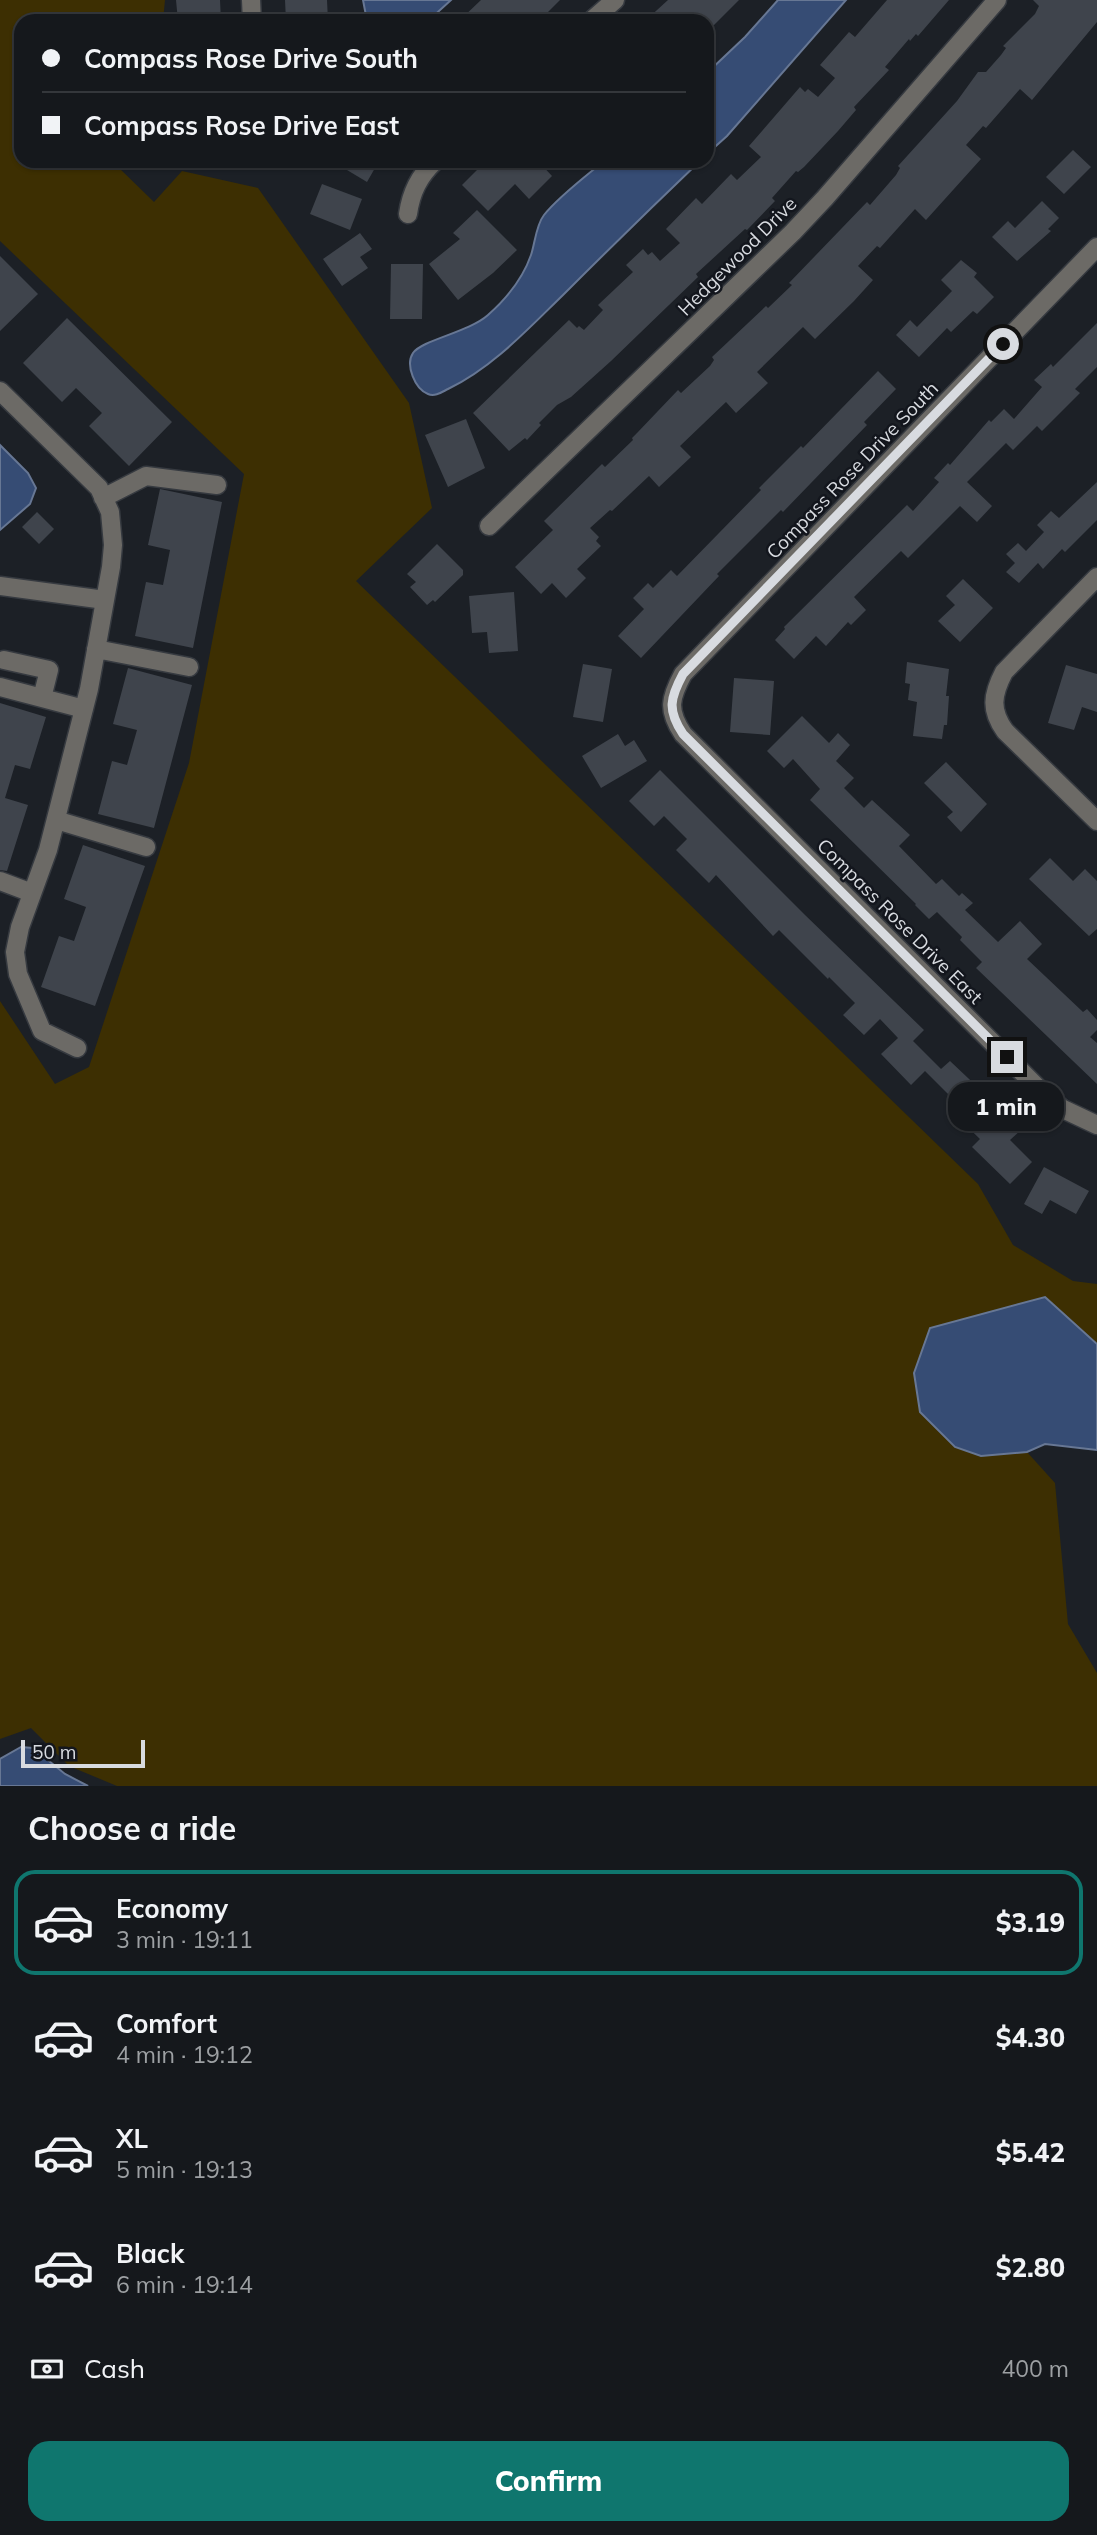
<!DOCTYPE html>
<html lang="en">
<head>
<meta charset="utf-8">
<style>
  body { margin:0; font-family:Mulish,sans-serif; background:#1e2125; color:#f1f3f6; height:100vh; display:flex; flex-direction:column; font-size:26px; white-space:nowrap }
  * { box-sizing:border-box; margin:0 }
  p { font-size:23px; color:#9da0a3 }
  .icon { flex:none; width:38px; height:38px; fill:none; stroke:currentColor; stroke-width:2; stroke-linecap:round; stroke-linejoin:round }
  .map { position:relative; height:1786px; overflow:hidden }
  .panel { display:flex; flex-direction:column; background:#15181c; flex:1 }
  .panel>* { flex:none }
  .guide { position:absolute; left:14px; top:14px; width:700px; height:154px; border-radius:21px; box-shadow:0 2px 5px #0004,0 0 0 2px #34373b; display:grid; align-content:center; height:154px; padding:0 28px; background:#15181c }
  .scale { position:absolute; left:21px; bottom:18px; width:124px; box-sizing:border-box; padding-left:7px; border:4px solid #d8dbe0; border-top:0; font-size:19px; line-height:24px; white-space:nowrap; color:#d8dbe0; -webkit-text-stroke:5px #13161d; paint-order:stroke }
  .end { position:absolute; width:32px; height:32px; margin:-16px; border:9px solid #d8dbe0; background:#111; box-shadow:0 0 0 4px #111 }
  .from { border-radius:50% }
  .bubble { position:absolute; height:49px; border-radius:21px; background:#15181c; box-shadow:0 2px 5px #0004,0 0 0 2px #34373b; font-size:23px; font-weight:800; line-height:49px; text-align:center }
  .guide b { display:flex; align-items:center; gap:24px; height:66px; font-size:26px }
  .guide b+b { border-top:2px solid #34373b }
  .guide i { width:18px; height:18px; background:#f1f3f6 }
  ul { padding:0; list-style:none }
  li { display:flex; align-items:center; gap:21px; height:105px; margin:0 14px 10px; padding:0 14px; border:4px solid transparent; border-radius:21px }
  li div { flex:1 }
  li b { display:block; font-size:26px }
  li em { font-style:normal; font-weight:800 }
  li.current { border-color:#0f766e }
  li>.icon { width:63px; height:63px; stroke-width:1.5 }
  h2 { padding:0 28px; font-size:32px; line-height:84px }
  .pay { display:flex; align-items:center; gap:18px; height:77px; padding:0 28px; font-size:26px }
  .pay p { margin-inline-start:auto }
  .button { display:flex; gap:14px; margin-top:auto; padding:14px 28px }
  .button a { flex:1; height:80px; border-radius:21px; background:#0f766e; color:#fff; font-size:28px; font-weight:800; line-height:80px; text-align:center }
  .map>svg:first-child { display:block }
  .green { fill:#3d2f02 }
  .water { fill:#364c74; stroke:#677794; stroke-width:2 }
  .building { fill:#3f444c }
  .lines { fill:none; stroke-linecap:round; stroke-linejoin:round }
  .minor-casing { stroke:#363a40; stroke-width:21 }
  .minor { stroke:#6c6a66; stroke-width:18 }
  .route { stroke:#d8dbe0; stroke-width:9 }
  .labels { text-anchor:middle; stroke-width:5; stroke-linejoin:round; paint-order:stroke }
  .street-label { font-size:19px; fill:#d8dbe0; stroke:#13161d }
</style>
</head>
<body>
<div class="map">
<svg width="1097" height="1786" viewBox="0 0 1097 1786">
  <rect width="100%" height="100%" fill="#1c2026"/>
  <!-- green -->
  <path class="green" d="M0,0H165L163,21H21V161H120L118,167L154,202L182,171L258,188L409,403L432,508L356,581L978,1184L1013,1245L1073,1281L1097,1284V1344L1045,1297L981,1456L1027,1452L1055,1483L1068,1624L1097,1673V1786H117L69,1766L31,1728L0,1739V1001L55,1084L89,1067L189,763L244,474L0,241Z"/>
  <!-- water -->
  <path class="water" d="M363,0H451L428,21H367Z
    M778,0H846L727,136L707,154V73L745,37Z
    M604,161H700C654,205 608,250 563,295C528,329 492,368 448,389C442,392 435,397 428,394C415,389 405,365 413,353C422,340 469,332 488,315C506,299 523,278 531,255C535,243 536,225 544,215C558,197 586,176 604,161Z
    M0,445L28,473L36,488L30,504L0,530Z
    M1045,1297L1097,1344V1450L1045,1444L1027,1452L981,1456L955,1447L920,1412L914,1373L930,1328Z
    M21,1747L33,1748L65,1774L88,1786H0V1759Z"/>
  <!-- building -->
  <path class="building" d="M176,0H220L221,21H178Z
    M285,0H327L328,21H286Z
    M481,0H560L539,21H459Z
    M668,0H739L707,32V21H645Z
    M887,0H949L918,36L916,34L910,41L909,39L885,67L889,70L854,107L856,110L838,131L804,167L798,172L796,171L772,198L775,201L747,230L745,229L696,274L698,277L611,361L571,397L557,405L539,423L541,425L527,440L525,438L509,451L473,413L569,320L577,328L579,326L584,330L603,310L598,305L633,272L626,265L643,249L648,255L652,252L660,261L680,243L666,229L696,198L702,204L731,174L737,180L761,157L749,146L800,87L805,92L808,89L818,97L835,78L820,65L849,32L855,37Z
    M1033,0H1097V22L1032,100L1020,89L986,128L983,126L966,145L981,159L926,220L915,209L880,248L877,246L858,266L873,280L854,301L815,339L803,327L757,372L768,383L736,413L726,402L680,446L691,457L659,487L649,476L612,511L610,510L590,528L599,537L596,541L601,546L577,569L586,578L566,598L552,583L541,594L515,567L553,530L544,521L602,464L605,467L633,440L632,438L637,433L678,390L681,393L710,366L714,360L712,357L766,306L768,308L792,285L789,283L867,202L870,205L896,175L900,168L898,166L957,101L978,72H986L1001,55L1006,48L1003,46L1035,14L1039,6Z
    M1073,150L1091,167L1064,194L1046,177Z
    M332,161H379L367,182Z
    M486,161H538L552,176L529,199L515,184L488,211L462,185Z
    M322,184L362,199L350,230L310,214Z
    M1042,201L1059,218L1048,229L1051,231L1017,261L992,237L1008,221L1015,228Z
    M477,210L517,250L493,273L458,300L429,264L460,239L453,233Z
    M360,233L372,249L360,257L368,268L342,286L323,259Z
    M0,256L38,294L0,331Z
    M961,260L977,273L974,277L994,297L977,314L973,311L951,332L947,328L919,357L896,335L910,320L917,327L952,291L941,280Z
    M391,264H423L422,319H390Z
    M67,318L172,422L129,466L89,426L102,413L76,388L62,402L23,363Z
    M1097,323V367L1075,389L1080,393L1042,431L1037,426L1013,450L1006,443L967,482L992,506L977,522L960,506L908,558L901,551L854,597L866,610L851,625L848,622L826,646L816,636L794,659L775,640L785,629L784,627L907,505L913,511L939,482L934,478L948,463L950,465L989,420L991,422L1004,409L1014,419L1042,387L1034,380L1051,364L1053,367Z
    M878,371L896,389L864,422L867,425L783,512L781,510L717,574L719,576L641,658L618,636L644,609L633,598L648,583L653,588L671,570L677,576L761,490L759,488L801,446L803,448Z
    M466,419L485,468L448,487L425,435Z
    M1097,482V520L1065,552L1062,549L1043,569L1038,563L1019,583L1006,572L1015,563L1006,554L1018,543L1026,551L1044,532L1037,525L1051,511L1059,518Z
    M160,489L222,502L193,648L135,636L146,582L163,585L170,550L148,545Z
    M37,512L54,529L39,544L22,527Z
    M437,544L463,570V575L435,602L433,600L427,605L410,587L416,582L407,574Z
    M963,579L993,608L960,642L938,621L955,605L946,596Z
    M514,592L518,651L489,653L487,632L472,633L469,596Z
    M907,662L949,669L946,696H949L947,725H944L942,739L913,736L917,702L908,700L910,684L905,683Z
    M583,664L612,669L603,722L573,717Z
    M1066,665L1097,674V712L1082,707L1074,730L1048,723Z
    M128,668L192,685L154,828L98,814L112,761L127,765L137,730L113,724Z
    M734,678L774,681L770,735L730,732Z
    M0,703L46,717L30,769L15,765L5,798L28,805L7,871L0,870Z
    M802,716L829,743L838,733L850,745L836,761L854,778L844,788L864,808L872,800L910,835L899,846L936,884L942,879L959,896L962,893L973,903L965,910L998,942L1020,921L1042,944L1027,959L1083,1012L1087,1009L1097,1020V1030L1090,1037L1097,1043V1084L976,968L982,962L960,940L962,937L937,912L929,919L915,905L916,904L810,800L820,789L793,759L784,768L767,751Z
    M618,734L625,746L634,740L647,761L601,788L582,756Z
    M946,762L987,804L961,832L947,817L953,812L924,783Z
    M660,770L805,915L924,1030L913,1041L941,1069L950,1061L1022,1129L1010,1140L1032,1162L1010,1184L972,1147L980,1139L951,1111L958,1104L925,1071L911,1085L881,1054L898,1038L880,1019L864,1035L843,1015L855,1003L829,977L828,979L779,930L773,936L716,875L709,883L676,850L687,839L664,816L654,826L629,801Z
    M83,845L145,866L95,1006L41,987L59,936L74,941L86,907L64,899Z
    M1050,858L1073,881L1085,869L1097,881V929L1089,936L1029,879Z
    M1044,1167L1089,1191L1076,1214L1050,1200L1042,1214L1024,1204Z"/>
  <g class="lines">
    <!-- minor casing -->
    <g class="minor-casing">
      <path id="minor" d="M251,0L252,21
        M591,21L615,0
        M408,214C411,192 419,176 435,161
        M1097,247L683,674C670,698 667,710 683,734L1045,1095L1063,1109L1097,1125
        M0,391L99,488L110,512L113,545L111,567L89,689L48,850L20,927L15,952L18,974L42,1031L77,1048
        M103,498L146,476L217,485
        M489,526L793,232L825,198L997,0
        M1097,577L1004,672C992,695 990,710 1005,731L1097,821
        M0,586L105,600
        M96,649L189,667
        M4,660L49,670L42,698
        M0,687L84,709
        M56,820L146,847
        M0,881L32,893"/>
    </g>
    <!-- minor -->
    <use href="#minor" class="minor"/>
  </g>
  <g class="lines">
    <!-- route -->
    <path class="route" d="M1003,344L683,674C670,698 667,710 683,734L1007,1057"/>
  </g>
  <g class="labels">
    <!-- street labels -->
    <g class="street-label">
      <text transform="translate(737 256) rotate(-45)" y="7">Hedgewood Drive</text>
      <text transform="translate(852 470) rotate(-46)" y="7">Compass Rose Drive South</text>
      <text transform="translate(900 921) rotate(45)" y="7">Compass Rose Drive East</text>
    </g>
  </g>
</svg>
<div class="scale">50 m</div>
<i class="end from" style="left:1003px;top:344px"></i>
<i class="end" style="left:1007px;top:1057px"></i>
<div class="bubble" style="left:948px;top:1082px;width:116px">1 min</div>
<div class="guide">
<b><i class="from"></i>Compass Rose Drive South</b>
<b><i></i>Compass Rose Drive East</b>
</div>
</div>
<section class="panel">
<h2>Choose a ride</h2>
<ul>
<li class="current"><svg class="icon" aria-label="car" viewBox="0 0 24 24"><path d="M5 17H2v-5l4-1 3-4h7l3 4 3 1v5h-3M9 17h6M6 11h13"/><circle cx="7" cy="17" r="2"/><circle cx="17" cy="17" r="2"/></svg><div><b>Economy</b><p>3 min · 19:11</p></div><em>$3.19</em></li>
<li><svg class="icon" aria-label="car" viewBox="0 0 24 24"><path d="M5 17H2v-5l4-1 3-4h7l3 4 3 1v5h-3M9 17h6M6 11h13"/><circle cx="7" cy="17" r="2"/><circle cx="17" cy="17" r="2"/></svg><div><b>Comfort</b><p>4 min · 19:12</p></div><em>$4.30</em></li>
<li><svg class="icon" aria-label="car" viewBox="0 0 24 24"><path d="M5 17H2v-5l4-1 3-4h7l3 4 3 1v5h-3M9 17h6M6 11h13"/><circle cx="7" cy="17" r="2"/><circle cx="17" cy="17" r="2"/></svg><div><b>XL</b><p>5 min · 19:13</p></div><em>$5.42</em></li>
<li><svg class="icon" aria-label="car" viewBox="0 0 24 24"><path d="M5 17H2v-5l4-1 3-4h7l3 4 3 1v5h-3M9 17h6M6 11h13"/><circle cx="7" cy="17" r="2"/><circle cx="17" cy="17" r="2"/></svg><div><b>Black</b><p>6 min · 19:14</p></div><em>$2.80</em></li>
</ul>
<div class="pay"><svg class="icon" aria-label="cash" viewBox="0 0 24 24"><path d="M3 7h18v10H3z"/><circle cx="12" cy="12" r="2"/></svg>Cash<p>400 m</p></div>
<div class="button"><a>Confirm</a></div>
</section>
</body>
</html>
